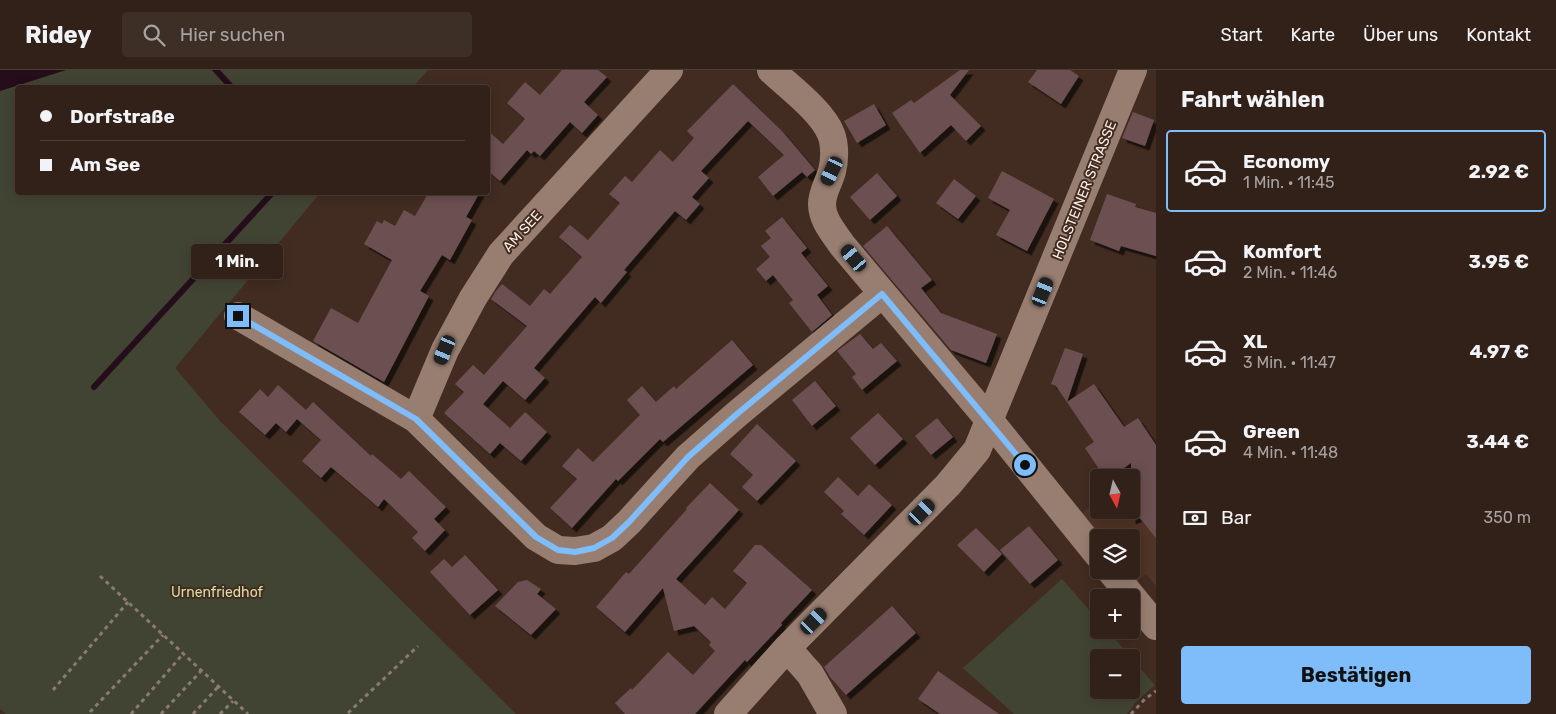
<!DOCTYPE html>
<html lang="de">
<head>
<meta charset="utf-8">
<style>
  body { margin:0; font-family:Rubik,sans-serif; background:#3d2e26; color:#f1f3f6; height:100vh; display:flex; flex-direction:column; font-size:19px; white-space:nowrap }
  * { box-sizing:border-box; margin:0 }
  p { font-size:16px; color:#a8a3a2 }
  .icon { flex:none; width:28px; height:28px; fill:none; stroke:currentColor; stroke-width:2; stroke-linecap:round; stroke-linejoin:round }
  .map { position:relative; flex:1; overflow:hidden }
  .side { display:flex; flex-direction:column; background:#322119; width:400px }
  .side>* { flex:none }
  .top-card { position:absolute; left:15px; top:15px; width:475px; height:110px; border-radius:5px; box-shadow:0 2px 12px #0003,0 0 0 1px #4d3e38; display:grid; align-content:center; height:110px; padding:0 25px; background:#322119 }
  .needle { width:32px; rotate:172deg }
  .tools { position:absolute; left:1090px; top:399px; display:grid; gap:10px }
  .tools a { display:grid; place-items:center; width:50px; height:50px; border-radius:5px; background:#322119; box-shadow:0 2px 12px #0003,0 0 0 1px #4d3e38; font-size:25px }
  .end { position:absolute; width:22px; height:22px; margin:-11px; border:6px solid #7ebdf9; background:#111; box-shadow:0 0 0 2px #111 }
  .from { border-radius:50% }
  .bubble { position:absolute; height:35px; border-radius:5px; background:#322119; box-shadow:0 2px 12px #0003,0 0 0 1px #4d3e38; font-size:16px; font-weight:700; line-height:35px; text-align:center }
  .car { position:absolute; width:15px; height:30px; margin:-15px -8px; border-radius:6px; box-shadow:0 0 4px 1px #0007; background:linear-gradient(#222 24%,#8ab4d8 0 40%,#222 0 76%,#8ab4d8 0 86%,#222 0) }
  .top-card b { display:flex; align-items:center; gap:18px; height:48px; font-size:19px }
  .top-card b+b { border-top:1px solid #4d3e38 }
  .top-card i { width:12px; height:12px; background:#f1f3f6 }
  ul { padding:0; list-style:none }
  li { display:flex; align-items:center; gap:15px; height:82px; margin:0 10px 8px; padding:0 15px; border:2px solid transparent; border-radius:5px }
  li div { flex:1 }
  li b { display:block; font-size:19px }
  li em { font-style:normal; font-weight:700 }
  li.selected { border-color:#7ebdf9 }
  li>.icon { width:45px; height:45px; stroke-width:1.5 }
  h2 { padding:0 25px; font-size:22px; line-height:60px }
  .pay { display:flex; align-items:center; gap:12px; height:55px; padding:0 25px; font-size:19px }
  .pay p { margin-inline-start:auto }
  .primary-button { display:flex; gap:10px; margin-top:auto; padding:10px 25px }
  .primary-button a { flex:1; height:58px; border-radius:5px; background:#7ebdf9; color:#111; font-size:20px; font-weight:700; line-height:58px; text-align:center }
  header { display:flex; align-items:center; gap:30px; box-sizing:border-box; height:70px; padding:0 25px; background:#322119; border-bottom:1px solid #4d3e38 }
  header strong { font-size:24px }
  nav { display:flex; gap:28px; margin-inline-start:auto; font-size:18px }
  .search { width:350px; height:45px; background:#3d2e26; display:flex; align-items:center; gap:12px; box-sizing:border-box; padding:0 18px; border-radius:5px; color:#a8a3a2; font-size:19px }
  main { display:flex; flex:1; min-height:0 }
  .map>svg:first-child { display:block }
  .built { fill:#503425 }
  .green { fill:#424433 }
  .water { fill:#250d1b }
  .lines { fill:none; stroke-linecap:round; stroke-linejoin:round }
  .stream { stroke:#250d1b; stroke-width:6 }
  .building { fill:#6c5051; filter:url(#shadow) }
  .path { stroke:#8c7a70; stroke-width:3; stroke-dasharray:4 4; stroke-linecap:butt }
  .minor { stroke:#987e71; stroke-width:28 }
  .route { stroke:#7ebdf9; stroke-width:6 }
  .labels { text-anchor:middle; stroke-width:4; stroke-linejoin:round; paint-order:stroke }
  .street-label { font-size:14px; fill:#fdefe7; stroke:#422c21 }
  .park-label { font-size:14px; fill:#d7dea4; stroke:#422c21 }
</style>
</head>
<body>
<header>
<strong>Ridey</strong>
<div class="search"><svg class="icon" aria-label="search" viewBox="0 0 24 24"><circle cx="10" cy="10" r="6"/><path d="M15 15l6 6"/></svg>Hier suchen</div>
<nav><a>Start</a><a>Karte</a><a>Über uns</a><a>Kontakt</a></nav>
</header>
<main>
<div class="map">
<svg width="1156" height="644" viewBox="0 0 1156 644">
  <defs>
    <filter id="shadow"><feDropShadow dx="4.5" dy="4.5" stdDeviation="0" flood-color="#0009"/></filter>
  </defs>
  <rect width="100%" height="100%" fill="#422c21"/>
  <!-- built -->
  <path class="built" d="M1156,382V516L1146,504L1134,514L1123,500H1131V468H1099L1079,446L1099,429V440H1131V408L1125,407Z"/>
  <!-- green -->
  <path class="green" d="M66,0H211L228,17L18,18V122L320,123L175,298L221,352L516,644H6L0,639V21Z
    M220,0H428L413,17L237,18Z
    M1062,509L1099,551V560H1107L1131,587L1099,588V620H1131V588L1155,615L1136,632L1127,644H1014L963,598Z"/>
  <!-- water -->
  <path class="water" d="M0,0H66L0,21Z"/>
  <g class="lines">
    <!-- stream -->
    <path class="stream" d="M216,0L232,18
      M94,317L273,122"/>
  </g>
  <!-- building -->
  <path class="building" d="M562,0H598L607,7L584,32L598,45L582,63L570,52L540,86L534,81L531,84L527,80L500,111L488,101V61L503,74L525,49L507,33L525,12L540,25Z
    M960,0H969L950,25L981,56L966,71L951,55L920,83L892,43L911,30L914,33Z
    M1037,0H1070L1079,6L1061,34L1028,12Z
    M733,14L782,61L815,100L807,107L802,102L773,126L758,107L784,85L748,51L701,101L709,108L692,127L700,134L686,150L675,141L624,200L627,202L601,233L595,227L534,298L545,308L525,330L503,311L483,334L510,358L525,342L547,362L521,391L500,373L490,384L444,343L464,322L455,314L473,295L484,305L527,256L491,229L496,221L502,214L530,236L544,219L550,224L582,187L559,167L570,155L588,170L620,133L609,124L625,106L632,112L660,80L673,92L694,68L687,61Z
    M874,34L886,55L857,73L844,51Z
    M1133,42L1154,50L1145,76L1122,68Z
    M1002,101L1054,129L1027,181L996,165L1010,140L988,128Z
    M877,103L897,126L870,150L850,127Z
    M954,109L976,126L958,149L936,133Z
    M429,122H480L466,147L472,150L450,190L442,185L420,221L429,226L384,312L313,271L331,238L358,253L392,190L364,174L377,151L382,154L384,150L395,156L404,140L415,146Z
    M1107,124L1136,134L1135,137L1156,143V186L1121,176L1119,181L1090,170Z
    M782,147L807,178L801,183L828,216L817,225L832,245L812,262L789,233L793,230L773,205L766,211L756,199L770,187L761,176L771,168L765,161Z
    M887,156L932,210L921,218L941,243L997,264L986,293L951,280L863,176Z
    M860,264L873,279L881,273L897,291L862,320L852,307L856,304L837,281Z
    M732,270L753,295L663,372L660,369L618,411L616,409L572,458L550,438L577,409L562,396L578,378L593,392L640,345L627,330L642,316L656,332L674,316L676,319Z
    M1065,278L1083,284L1067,332L1094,314L1124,357L1138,348L1156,375V468L1139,447L1131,450V393L1110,408H1105L1085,378L1094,372L1056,316L1051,314Z
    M815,311L836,336L812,356L792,330Z
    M278,315L306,340L313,332L371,386L372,384L401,409L409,401L446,437L434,449L445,460L425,481L412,468L418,462L384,429L378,437L331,397L321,408L302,391L321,370L297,349L286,362L276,353L265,365L239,342L260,319L268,327Z
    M878,343L903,369L875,395L850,368Z
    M937,348L953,367L931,385L915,366Z
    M757,354L796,391L757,431L742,417L753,405L730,384Z
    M838,407L858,426L869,414L892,435L864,465L841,444L844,441L824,422Z
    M710,413L739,440L676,509L705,535L712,527L725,539L747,513L733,501L755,475H761L812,520L781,553L782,555L747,592L745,590L695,644H625L615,633L631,618L632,620L668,582L693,605L715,581L709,575L711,572L694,556L674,561L663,518L625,562L596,537L626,502L629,504L687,439L686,438Z
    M1029,456L1058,490L1030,514L1000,480Z
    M976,458L1002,484L984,502L957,475Z
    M465,485L498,520L470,545L430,502L444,489L452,497Z
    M527,510L541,519L537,524L556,539L531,565L495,536L518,512Z
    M892,536L916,563L846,625L830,607L824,597Z
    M938,601L999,644H940L918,629Z"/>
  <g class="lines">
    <!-- path -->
    <path class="path" d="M100,506L248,644
      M53,620L128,532
      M90,642L163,565
      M348,643L418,576
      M131,644L183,584
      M161,644L201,601
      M193,644L218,617
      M220,644L233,631
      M1131,644L1145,629L1156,621"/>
    <!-- minor -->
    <path class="minor" d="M669,0L501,184L473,228L445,280L416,349L536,467L558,480L575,481L594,478L612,468L629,452L688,387L737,344L882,224
      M771,0C789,17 822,41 831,64C835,74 835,90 832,101C829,113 822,122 822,134C822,150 834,163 842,175L990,351L1099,486
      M238,246L416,349
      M1110,500L1156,556
      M787,578L810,604L833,644
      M728,644L787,578L948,415L977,380L1133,0"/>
  </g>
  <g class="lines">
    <!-- route -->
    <path class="route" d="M238,246L416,349L536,467L558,480L575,482L594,478L612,468L629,452L688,387L737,344L882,224L1025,395"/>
  </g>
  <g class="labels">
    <!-- street labels -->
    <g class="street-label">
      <text transform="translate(1084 120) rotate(-68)" y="5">HOLSTEINER STRASSE</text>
      <text transform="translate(522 161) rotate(-48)" y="5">AM SEE</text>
    </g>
    <!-- park labels -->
    <g class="park-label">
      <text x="217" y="527">Urnenfriedhof</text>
    </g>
  </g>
</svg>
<div class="tools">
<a><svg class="needle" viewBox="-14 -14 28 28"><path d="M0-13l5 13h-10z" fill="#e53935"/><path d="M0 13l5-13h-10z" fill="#a8a3a2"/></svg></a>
<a><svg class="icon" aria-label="layers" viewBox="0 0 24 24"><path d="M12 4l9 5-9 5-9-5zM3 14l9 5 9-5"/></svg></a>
<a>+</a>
<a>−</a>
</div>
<i class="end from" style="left:1025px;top:395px"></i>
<i class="end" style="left:238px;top:246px"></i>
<div class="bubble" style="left:191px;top:174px;width:92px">1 Min.</div>
<i class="car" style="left:832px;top:101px;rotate:205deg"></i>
<i class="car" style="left:854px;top:188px;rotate:320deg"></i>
<i class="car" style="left:1043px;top:222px;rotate:22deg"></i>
<i class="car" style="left:445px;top:280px;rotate:203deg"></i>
<i class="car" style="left:922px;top:442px;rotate:45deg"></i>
<i class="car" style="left:814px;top:551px;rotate:45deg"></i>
<div class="top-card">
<b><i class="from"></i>Dorfstraße</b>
<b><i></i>Am See</b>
</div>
</div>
<section class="side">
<h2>Fahrt wählen</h2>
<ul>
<li class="selected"><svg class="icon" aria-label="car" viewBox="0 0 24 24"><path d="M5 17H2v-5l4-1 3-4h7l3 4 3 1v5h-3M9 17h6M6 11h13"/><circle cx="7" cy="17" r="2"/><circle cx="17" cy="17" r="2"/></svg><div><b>Economy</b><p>1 Min. · 11:45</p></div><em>2.92 €</em></li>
<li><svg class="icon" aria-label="car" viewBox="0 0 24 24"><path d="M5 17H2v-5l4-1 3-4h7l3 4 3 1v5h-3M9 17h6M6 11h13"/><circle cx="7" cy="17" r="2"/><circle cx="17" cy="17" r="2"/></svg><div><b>Komfort</b><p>2 Min. · 11:46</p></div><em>3.95 €</em></li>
<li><svg class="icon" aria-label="car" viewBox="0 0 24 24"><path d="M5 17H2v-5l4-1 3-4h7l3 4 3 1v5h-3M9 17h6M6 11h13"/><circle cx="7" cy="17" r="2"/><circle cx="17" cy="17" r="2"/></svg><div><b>XL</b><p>3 Min. · 11:47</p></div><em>4.97 €</em></li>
<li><svg class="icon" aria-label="car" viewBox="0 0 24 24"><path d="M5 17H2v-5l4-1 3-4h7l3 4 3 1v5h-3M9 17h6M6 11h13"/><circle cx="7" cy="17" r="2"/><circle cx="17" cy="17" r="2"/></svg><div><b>Green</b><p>4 Min. · 11:48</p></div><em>3.44 €</em></li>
</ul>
<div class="pay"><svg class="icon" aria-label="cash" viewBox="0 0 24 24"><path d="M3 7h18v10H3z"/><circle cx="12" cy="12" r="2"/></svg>Bar<p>350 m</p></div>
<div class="primary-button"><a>Bestätigen</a></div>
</section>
</main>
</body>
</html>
